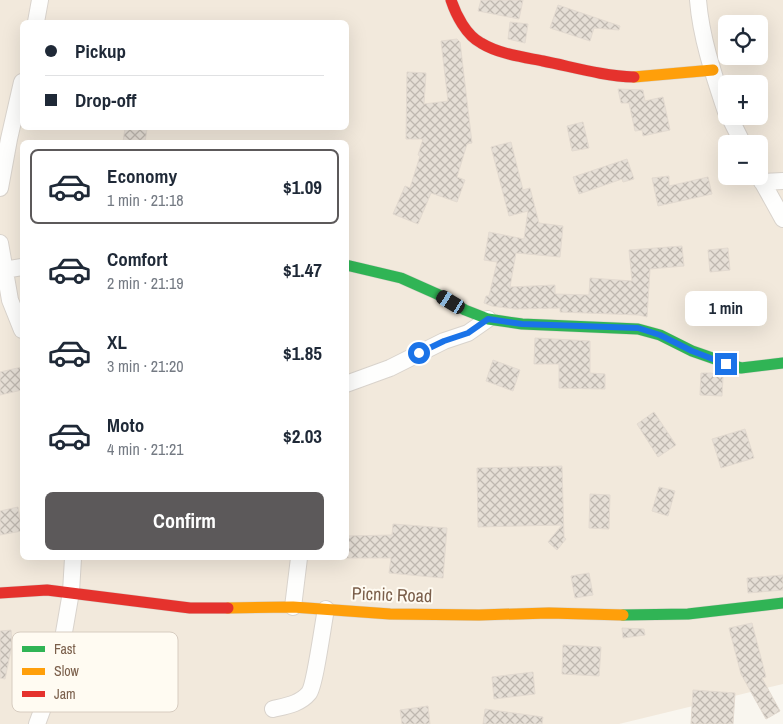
<!DOCTYPE html>
<html lang="en">
<head>
<meta charset="utf-8">
<style>
  body { margin:0; font-family:"Archivo Narrow",sans-serif; background:#f2f2f3; color:#1f2937; height:100vh; display:flex; flex-direction:column; font-size:19px; white-space:nowrap }
  * { box-sizing:border-box; margin:0 }
  p { font-size:16px; color:#747a83 }
  .icon { flex:none; width:28px; height:28px; fill:none; stroke:currentColor; stroke-width:2; stroke-linecap:round; stroke-linejoin:round }
  .map { position:relative; flex:1; overflow:hidden }
  .details { position:absolute; left:20px; top:140px; width:329px; height:420px; display:flex; flex-direction:column; background:#fff; border-radius:8px; box-shadow:0 5px 20px #0002 }
  .details>* { flex:none }
  .guide { position:absolute; left:20px; top:20px; width:329px; height:110px; border-radius:8px; box-shadow:0 5px 20px #0002; display:grid; align-content:center; height:110px; padding:0 25px; background:#fff }
  .fabs { position:absolute; left:718px; top:15px; display:grid; gap:10px }
  .fabs a { display:grid; place-items:center; width:50px; height:50px; border-radius:8px; background:#fff; box-shadow:0 5px 20px #0002; font-size:25px }
  .end { position:absolute; width:22px; height:22px; margin:-11px; border:6px solid #1a73e8; background:#fff; box-shadow:0 0 0 2px #fff }
  .from { border-radius:50% }
  .bubble { position:absolute; height:35px; border-radius:8px; background:#fff; box-shadow:0 5px 20px #0002; font-size:16px; font-weight:700; line-height:35px; text-align:center }
  .car { position:absolute; width:15px; height:30px; margin:-15px -8px; border-radius:6px; box-shadow:0 0 4px 1px #0007; background:linear-gradient(#222 24%,#8ab4d8 0 40%,#222 0 76%,#8ab4d8 0 86%,#222 0) }
  .guide b { display:flex; align-items:center; gap:18px; height:48px; font-size:19px }
  .guide b+b { border-top:1px solid #e0e1e3 }
  .guide i { width:12px; height:12px; background:#1f2937 }
  ul { padding:9px 0 0; list-style:none }
  li { display:flex; align-items:center; gap:15px; height:75px; margin:0 10px 8px; padding:0 15px; border:2px solid transparent; border-radius:8px }
  li div { flex:1 }
  li b { display:block; font-size:19px }
  li em { font-style:normal; font-weight:700 }
  li.current { border-color:#5c595a }
  li>.icon { width:45px; height:45px; stroke-width:1.5 }
  .cta { display:flex; gap:10px; margin-top:auto; padding:10px 25px }
  .cta a { flex:1; height:58px; border-radius:8px; background:#5c595a; color:#fff; font-size:20px; font-weight:700; line-height:58px; text-align:center }
  .map>svg:first-child { display:block }
  .residential { fill:#f2e9dc; fill-rule:evenodd }
  .building { fill:url(#building-cross-hatch); stroke:#e3dad0 }
  .lines { fill:none; stroke-linecap:round; stroke-linejoin:round }
  .street-casing { stroke:#d9d3cc; stroke-width:18 }
  .fast-casing { stroke:#d8d2c9; stroke-width:12 }
  .slow-casing { stroke:#d8d2c9; stroke-width:12 }
  .jam-casing { stroke:#d8d2c9; stroke-width:12 }
  .street { stroke:#fefefd; stroke-width:16 }
  .fast { stroke:#30b455; stroke-width:11 }
  .slow { stroke:#ff9f0a; stroke-width:11 }
  .jam { stroke:#e5322d; stroke-width:11 }
  .route { stroke:#1a73e8; stroke-width:6 }
  .labels { text-anchor:middle; stroke-width:4; stroke-linejoin:round; paint-order:stroke }
  .street-label { font-size:18px; fill:#7b5f4b; stroke:#fffbf2 }
  .key { fill:#fffbf2; stroke:#d7ccc0; stroke-width:1 }
  .key-label { font-size:14px; fill:#7b5f4b }
</style>
</head>
<body>
<div class="map">
<svg width="783" height="724" viewBox="0 0 783 724">
  <defs>
    <pattern id="building-cross-hatch" width="8" height="8" patternUnits="userSpaceOnUse" patternTransform="scale(1.25)"><rect width="8" height="8" fill="#e6dfd6"/><path d="M0 0l8 8M0 8l8-8" fill="none" stroke="#bfb8b0"/></pattern>
  </defs>
  <rect width="100%" height="100%" fill="#f9f6ef"/>
  <!-- residential -->
  <path class="residential" d="M0,0H783V684L619,724H0ZM22,22H346V128H22ZM726,24H759V56H726ZM726,84H759V116H726ZM22,142H346V558H22ZM726,144H759V176H726Z"/>
  <!-- building -->
  <path class="building" d="M481,0H523L519,19L478,11Z
    M558,5L620,26L619,30L594,28L590,41L550,28Z
    M510,22L528,24L525,43L508,39Z
    M457,39L460,42L472,143L467,144L457,177L465,180L457,202L431,193L418,224L393,214L405,186L410,188L420,156L418,155L423,139H406L407,72L426,73L424,104L448,101L441,41Z
    M618,89L643,90L645,101L663,97L670,130L643,136L642,130L635,131L629,103H621Z
    M583,122L589,148L572,151L567,126Z
    M125,128L147,129L145,142H123Z
    M511,142L523,190L530,188L539,223L563,226L560,257L516,253L510,287L555,285V294L589,295L590,278L632,281L629,250L682,246L684,266L650,269L647,317L639,315L560,312V308L515,309L492,306L484,303L486,296H489L497,262L484,260L489,232L524,239L528,211L509,216L491,147Z
    M627,159L634,179L623,182L622,179L579,194L573,177Z
    M669,176V186L708,177L712,194L658,206L652,178Z
    M728,248L730,270L710,272L708,250Z
    M535,338L590,341V373L605,374V389L559,388V364H534Z
    M493,360L520,370L513,391L486,381Z
    M22,367V390L0,395V372Z
    M701,373H711L723,377L722,396L700,395Z
    M654,412L676,445L658,457L637,424Z
    M745,429L754,458L721,468L712,439Z
    M562,466L564,537L566,539L557,550L548,542L562,525L478,527L477,468Z
    M659,487L675,491L668,516L652,511Z
    M590,494L610,495L609,529L589,528Z
    M18,507L22,531L0,535V511Z
    M393,524L447,528L443,578L389,573L391,558H346V536L392,535Z
    M589,573L593,595L575,598L571,576Z
    M783,575V590L748,593L747,578Z
    M752,623L766,677L762,678L780,711L766,719L741,674L729,628Z
    M622,628L644,629L645,635L623,638Z
    M11,630L12,645L5,679L0,678V631Z
    M563,645L601,647L599,676L562,674Z
    M533,672L535,694L494,699L492,677Z
    M693,690L735,693L733,724H691Z
    M428,706L430,724H402L400,710Z
    M485,709L543,717L542,724H483Z"/>
  <g class="lines">
    <!-- street casing -->
    <g class="street-casing">
      <path id="street" d="M698,0C701,38 714,76 726,112
        M36,22L40,0
        M729,116L743,144
        M759,176L783,219
        M762,182L783,181
        M0,188L9,139L22,82
        M0,243L10,300L22,330
        M4,270L22,267
        M346,384L390,368L444,341L468,333L488,319
        M293,607L299,558
        M273,709C286,706 300,704 309,693C315,685 323,624 326,609
        M37,724L58,667L71,592L73,558"/>
    </g>
    <!-- fast casing -->
    <g class="fast-casing">
      <path id="fast" d="M346,265L401,278L437,294L465,310L488,319L522,324L638,329L660,335L692,351L741,368L783,363
        M623,615L688,614L783,603"/>
    </g>
    <!-- slow casing -->
    <g class="slow-casing">
      <path id="slow" d="M634,77L713,70
        M228,608L293,607L390,614L479,615L549,613L623,615"/>
    </g>
    <!-- jam casing -->
    <g class="jam-casing">
      <path id="jam" d="M451,0C456,15 466,35 481,43C499,54 523,57 543,61C573,67 603,76 634,77
        M0,593L47,590L190,608H228"/>
    </g>
    <!-- street -->
    <use href="#street" class="street"/>
    <!-- fast -->
    <use href="#fast" class="fast"/>
    <!-- slow -->
    <use href="#slow" class="slow"/>
    <!-- jam -->
    <use href="#jam" class="jam"/>
  </g>
  <g class="lines">
    <!-- route -->
    <path class="route" d="M419,353L444,341L468,333L488,319L522,324L638,328L660,335L692,351L726,364"/>
  </g>
  <g class="labels">
    <!-- street labels -->
    <g class="street-label">
      <text transform="translate(392 595) rotate(2)" y="6">Picnic Road</text>
    </g>
  </g>
  <!-- legend -->
  <rect x="12" y="632" width="166" height="80" rx="8" class="key"/>
  <rect x="22" y="646" width="23" height="6" fill="#30b455"/>
  <rect x="22" y="668" width="23" height="7" fill="#ff9f0a"/>
  <rect x="22" y="691" width="23" height="6" fill="#e5322d"/>
  <g class="key-label">
    <text x="54" y="654">Fast</text>
    <text x="54" y="676">Slow</text>
    <text x="54" y="699">Jam</text>
  </g>
</svg>
<div class="fabs">
<a><svg class="icon" aria-label="locate" viewBox="0 0 24 24"><circle cx="12" cy="12" r="6"/><path d="M12 2v4M12 18v4M2 12h4M18 12h4"/></svg></a>
<a>+</a>
<a>−</a>
</div>
<i class="end from" style="left:419px;top:353px"></i>
<i class="end" style="left:726px;top:364px"></i>
<div class="bubble" style="left:685px;top:291px;width:82px">1 min</div>
<i class="car" style="left:451px;top:302px;rotate:301deg"></i>
<div class="guide">
<b><i class="from"></i>Pickup</b>
<b><i></i>Drop-off</b>
</div>
<section class="details">
<ul>
<li class="current"><svg class="icon" aria-label="car" viewBox="0 0 24 24"><path d="M5 17H2v-5l4-1 3-4h7l3 4 3 1v5h-3M9 17h6M6 11h13"/><circle cx="7" cy="17" r="2"/><circle cx="17" cy="17" r="2"/></svg><div><b>Economy</b><p>1 min · 21:18</p></div><em>$1.09</em></li>
<li><svg class="icon" aria-label="car" viewBox="0 0 24 24"><path d="M5 17H2v-5l4-1 3-4h7l3 4 3 1v5h-3M9 17h6M6 11h13"/><circle cx="7" cy="17" r="2"/><circle cx="17" cy="17" r="2"/></svg><div><b>Comfort</b><p>2 min · 21:19</p></div><em>$1.47</em></li>
<li><svg class="icon" aria-label="car" viewBox="0 0 24 24"><path d="M5 17H2v-5l4-1 3-4h7l3 4 3 1v5h-3M9 17h6M6 11h13"/><circle cx="7" cy="17" r="2"/><circle cx="17" cy="17" r="2"/></svg><div><b>XL</b><p>3 min · 21:20</p></div><em>$1.85</em></li>
<li><svg class="icon" aria-label="car" viewBox="0 0 24 24"><path d="M5 17H2v-5l4-1 3-4h7l3 4 3 1v5h-3M9 17h6M6 11h13"/><circle cx="7" cy="17" r="2"/><circle cx="17" cy="17" r="2"/></svg><div><b>Moto</b><p>4 min · 21:21</p></div><em>$2.03</em></li>
</ul>
<div class="cta"><a>Confirm</a></div>
</section>
</div>
</body>
</html>
